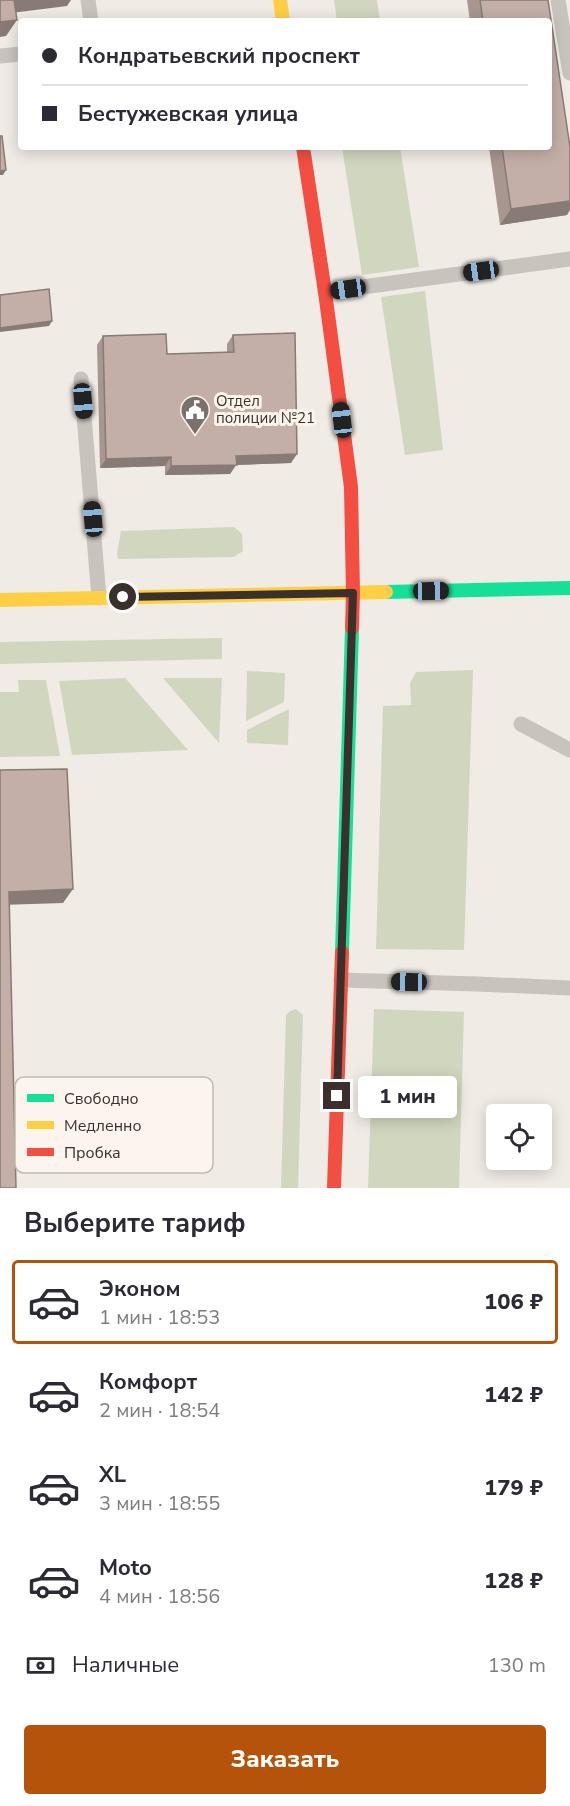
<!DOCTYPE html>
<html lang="ru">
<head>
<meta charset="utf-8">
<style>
  body { margin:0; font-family:"Nunito Sans",sans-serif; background:#f2f2f3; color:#2b2b33; height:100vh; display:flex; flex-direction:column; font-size:22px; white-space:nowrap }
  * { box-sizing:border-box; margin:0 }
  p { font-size:20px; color:#7c7c81 }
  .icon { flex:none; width:33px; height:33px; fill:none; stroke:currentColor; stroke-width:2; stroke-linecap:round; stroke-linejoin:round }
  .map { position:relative; height:1188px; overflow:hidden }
  .panel { display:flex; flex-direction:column; background:#fff; flex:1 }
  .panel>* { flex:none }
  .banner { position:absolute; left:18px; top:18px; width:534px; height:132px; border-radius:6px; box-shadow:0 3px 15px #0003; display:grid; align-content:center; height:132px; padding:0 24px; background:#fff }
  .tools { position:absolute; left:486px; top:1104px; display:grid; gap:12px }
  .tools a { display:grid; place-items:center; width:66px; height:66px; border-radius:6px; background:#fff; box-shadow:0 3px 15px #0003; font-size:30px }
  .end { position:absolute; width:27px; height:27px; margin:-14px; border:8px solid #3b302b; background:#fff; box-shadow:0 0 0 3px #fff }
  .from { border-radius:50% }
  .bubble { position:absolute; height:42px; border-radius:6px; background:#fff; box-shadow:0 3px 15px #0003; font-size:20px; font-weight:800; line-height:42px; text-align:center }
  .car { position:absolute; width:18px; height:36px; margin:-18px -9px; border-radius:8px; box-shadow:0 0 4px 2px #0007; background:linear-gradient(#222 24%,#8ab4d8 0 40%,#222 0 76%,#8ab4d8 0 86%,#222 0) }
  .banner b { display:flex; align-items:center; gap:21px; height:57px; font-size:22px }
  .banner b+b { border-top:2px solid #e1e1e2 }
  .banner i { width:15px; height:15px; background:#2b2b33 }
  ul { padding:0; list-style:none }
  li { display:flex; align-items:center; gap:18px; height:84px; margin:0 12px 9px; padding:0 12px; border:3px solid transparent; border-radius:6px }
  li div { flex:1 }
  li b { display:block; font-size:22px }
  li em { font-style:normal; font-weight:800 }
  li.selected { border-color:#b45309 }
  li>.icon { width:54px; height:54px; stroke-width:1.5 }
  h2 { padding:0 24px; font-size:27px; line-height:72px }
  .pay { display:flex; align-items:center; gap:15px; height:66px; padding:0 24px; font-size:22px }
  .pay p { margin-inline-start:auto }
  .primary-button { display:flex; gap:12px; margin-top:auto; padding:12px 24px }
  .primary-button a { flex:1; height:69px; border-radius:6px; background:#b45309; color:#fff; font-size:24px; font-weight:800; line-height:69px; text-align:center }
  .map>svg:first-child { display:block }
  .green { fill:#d1d6bf }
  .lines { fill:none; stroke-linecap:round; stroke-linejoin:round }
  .lane { stroke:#c9c3be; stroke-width:15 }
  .fast { stroke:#16e098; stroke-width:14 }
  .slow { stroke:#ffcf43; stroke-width:14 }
  .jam { stroke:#f24e42; stroke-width:14 }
  .wall { fill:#a89690 }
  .shaded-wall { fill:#887a75 }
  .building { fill:#c3afa7; stroke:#887a75; stroke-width:1.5 }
  .route { stroke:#3b302b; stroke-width:8 }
  .labels { text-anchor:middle; stroke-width:6; stroke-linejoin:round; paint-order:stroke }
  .poi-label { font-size:15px; fill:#3b302b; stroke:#fbf5ee; text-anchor:start }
  .key { fill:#fbf5ee; stroke:#c1bab4; stroke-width:1.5 }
  .key-label { font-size:16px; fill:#3b302b }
</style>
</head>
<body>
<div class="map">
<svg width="570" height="1188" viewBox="0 0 570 1188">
  <rect width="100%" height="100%" fill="#f0ebe5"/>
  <!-- green -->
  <path class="green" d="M334,0H377L380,21H337Z
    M342,147H400L419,267L362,275Z
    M425,291L443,450L405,455L381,297Z
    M234,527L242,534L243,551L234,557L118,559L117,554L121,531Z
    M222,638V659L0,664V642Z
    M473,670L464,950L376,949L383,706L411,705L410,683L416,672Z
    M247,671L285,673L284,702L246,721Z
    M125,678L126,679L188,750L72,755L59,681Z
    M163,678H222L219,743Z
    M18,680H46L60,756L0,757V692H19Z
    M289,709L288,745L247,743V730Z
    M296,1009L303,1015L298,1188H281L286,1015L290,1011Z
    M374,1009L464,1012L459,1188H368Z"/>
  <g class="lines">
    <!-- lane -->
    <path class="lane" d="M88,0L91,21
      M558,0L570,73
      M0,56L21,54
      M325,292L570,259
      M81,379L99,598
      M521,724L570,750
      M341,980L477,984L570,988"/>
    <!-- fast -->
    <path class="fast" d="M386,592L570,588
      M342,952L352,628"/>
    <!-- slow -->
    <path class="slow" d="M280,0L283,21
      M0,600L386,592"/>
    <!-- jam -->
    <path class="jam" d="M303,147L325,292L351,487L353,593L352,628
      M334,1188L342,952"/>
  </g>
  <!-- wall -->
  <path class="wall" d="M467,0H548L567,215L500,225L489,147H549V21H470Z
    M233,335L291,463L236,465L230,474L165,475V466L100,468L97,345L103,336L167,354L227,352V344Z"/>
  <!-- shaded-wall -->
  <path class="shaded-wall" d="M13,0H71L67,6L3,14Z
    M17,20L6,36L0,37V22Z
    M6,170L3,175H0V171Z
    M570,201V210L567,215L500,225L511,209Z
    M52,321L49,326L0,332V328Z
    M297,454L291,463L236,465L230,474L165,475L171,466L236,456Z
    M171,457L165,466L100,468L106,459Z
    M73,889L63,903L0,905L9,892Z"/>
  <!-- building -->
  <path class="building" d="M0,0H14L17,20L0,22Z
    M480,0H548L570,147V201L511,209L502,147H549V21H483Z
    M0,136H2L6,170L0,171Z
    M49,289L52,321L0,328V295Z
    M295,333L297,454L236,456L237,465L171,466V457L106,459L103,336L166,334L167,354L234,352L233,335Z
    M67,769L73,889L9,892L16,1188H0V770Z"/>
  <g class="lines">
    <!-- route -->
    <path class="route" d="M123,597L353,593L337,1096"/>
  </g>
  <!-- icons -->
  <defs>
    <g id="civic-pin" transform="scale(1.5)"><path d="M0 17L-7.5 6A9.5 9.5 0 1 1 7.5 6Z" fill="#7a716c" stroke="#fbf5ee"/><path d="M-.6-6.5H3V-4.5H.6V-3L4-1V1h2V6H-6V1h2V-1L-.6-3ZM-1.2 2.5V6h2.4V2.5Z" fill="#fff"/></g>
  </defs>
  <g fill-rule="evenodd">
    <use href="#civic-pin" x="195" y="410"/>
  </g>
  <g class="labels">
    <!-- poi labels -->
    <g class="poi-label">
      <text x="216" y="406">Отдел<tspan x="216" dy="17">полиции №21</tspan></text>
    </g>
  </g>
  <!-- legend -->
  <rect x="15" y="1077" width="198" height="96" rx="9" class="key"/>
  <rect x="27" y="1094" width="27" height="8" fill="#16e098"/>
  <rect x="27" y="1121" width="27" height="8" fill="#ffcf43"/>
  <rect x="27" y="1148" width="27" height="8" fill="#f24e42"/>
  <g class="key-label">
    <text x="64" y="1104">Свободно</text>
    <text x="64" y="1131">Медленно</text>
    <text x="64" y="1158">Пробка</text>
  </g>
</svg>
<div class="tools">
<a><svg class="icon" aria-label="locate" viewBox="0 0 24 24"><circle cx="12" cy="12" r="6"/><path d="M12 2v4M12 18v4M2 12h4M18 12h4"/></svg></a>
</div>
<i class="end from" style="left:123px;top:597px"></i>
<i class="end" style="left:337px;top:1096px"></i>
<div class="bubble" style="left:358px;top:1076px;width:99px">1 мин</div>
<i class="car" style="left:481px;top:271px;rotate:262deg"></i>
<i class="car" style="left:348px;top:289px;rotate:262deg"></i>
<i class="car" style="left:83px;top:401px;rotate:175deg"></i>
<i class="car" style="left:342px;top:420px;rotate:353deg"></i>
<i class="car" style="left:93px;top:519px;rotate:355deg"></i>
<i class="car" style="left:431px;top:591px;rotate:89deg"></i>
<i class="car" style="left:409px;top:982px;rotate:271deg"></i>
<div class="banner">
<b><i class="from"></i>Кондратьевский проспект</b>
<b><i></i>Бестужевская улица</b>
</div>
</div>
<section class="panel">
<h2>Выберите тариф</h2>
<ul>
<li class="selected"><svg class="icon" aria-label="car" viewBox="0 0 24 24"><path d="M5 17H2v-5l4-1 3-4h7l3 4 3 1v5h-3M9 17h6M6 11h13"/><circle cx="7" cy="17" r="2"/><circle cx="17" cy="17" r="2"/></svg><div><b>Эконом</b><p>1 мин · 18:53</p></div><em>106 ₽</em></li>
<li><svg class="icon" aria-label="car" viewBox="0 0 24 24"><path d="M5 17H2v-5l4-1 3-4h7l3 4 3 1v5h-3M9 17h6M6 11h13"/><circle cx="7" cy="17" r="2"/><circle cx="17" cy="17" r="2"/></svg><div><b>Комфорт</b><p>2 мин · 18:54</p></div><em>142 ₽</em></li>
<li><svg class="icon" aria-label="car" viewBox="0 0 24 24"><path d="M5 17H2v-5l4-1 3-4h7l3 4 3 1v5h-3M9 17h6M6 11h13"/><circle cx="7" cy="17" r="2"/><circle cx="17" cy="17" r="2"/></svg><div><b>XL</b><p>3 мин · 18:55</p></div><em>179 ₽</em></li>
<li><svg class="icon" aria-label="car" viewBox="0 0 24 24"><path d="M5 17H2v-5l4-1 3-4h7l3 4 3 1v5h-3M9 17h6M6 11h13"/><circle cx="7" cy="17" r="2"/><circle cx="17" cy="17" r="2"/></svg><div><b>Moto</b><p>4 мин · 18:56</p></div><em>128 ₽</em></li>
</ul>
<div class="pay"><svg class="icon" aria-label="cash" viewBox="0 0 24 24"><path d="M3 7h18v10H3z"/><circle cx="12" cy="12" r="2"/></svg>Наличные<p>130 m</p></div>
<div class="primary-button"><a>Заказать</a></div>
</section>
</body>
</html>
